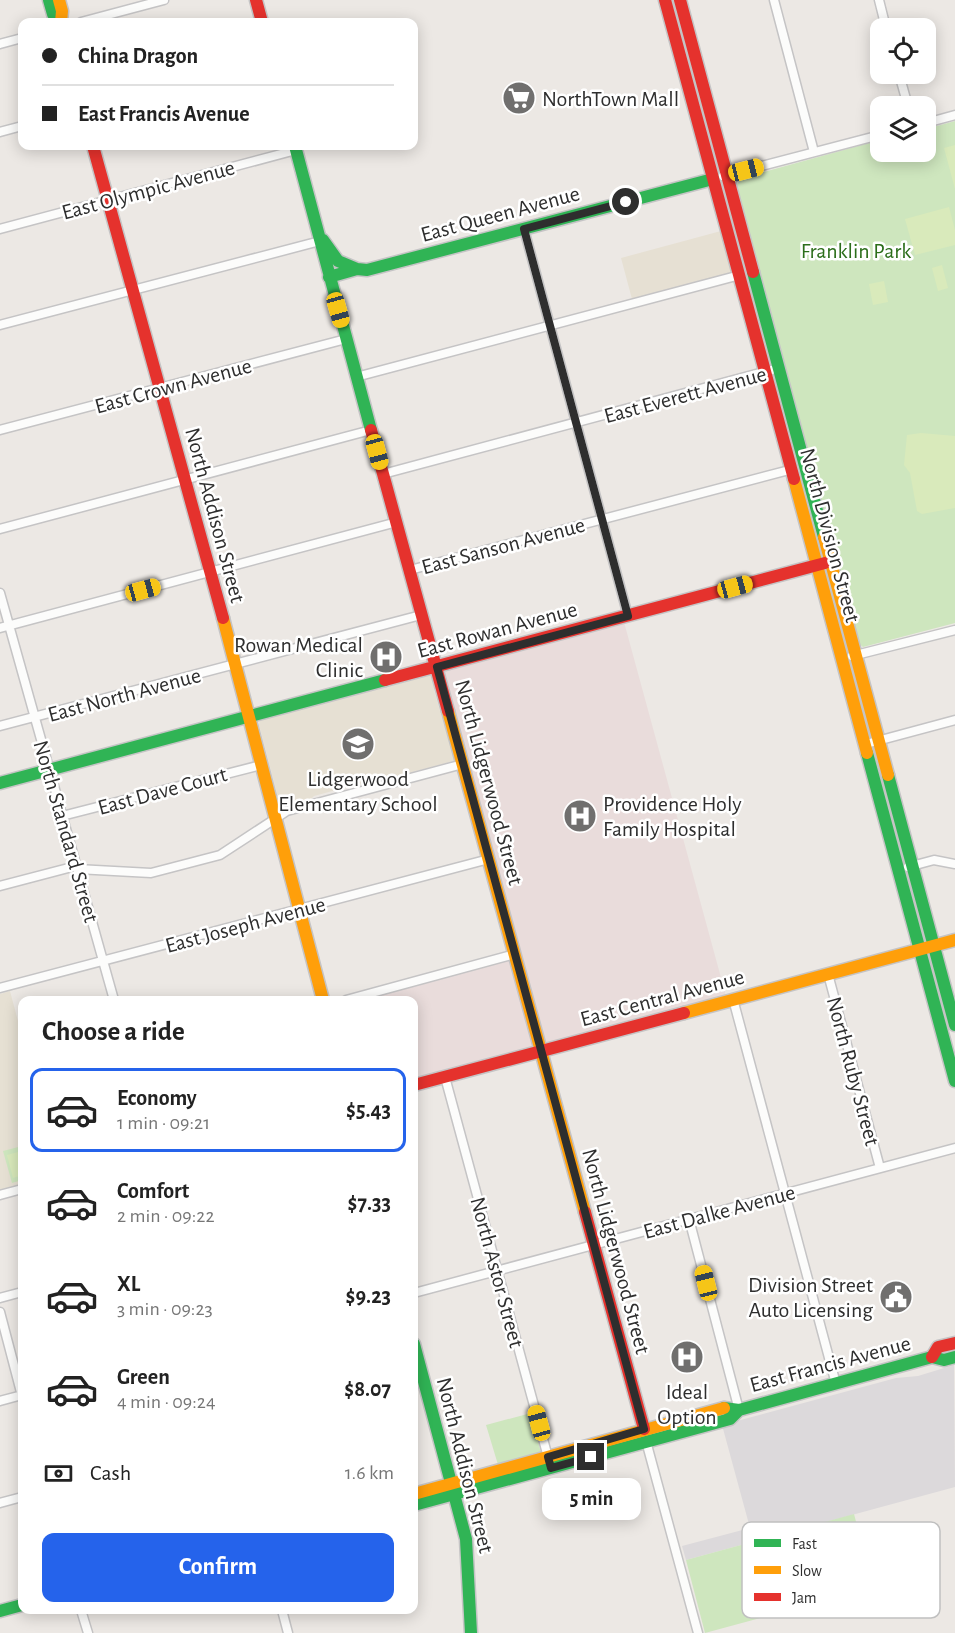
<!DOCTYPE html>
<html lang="en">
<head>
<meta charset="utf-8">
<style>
  body { margin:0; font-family:"Alegreya Sans",sans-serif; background:#f2f2f2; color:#222; height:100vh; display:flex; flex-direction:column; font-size:22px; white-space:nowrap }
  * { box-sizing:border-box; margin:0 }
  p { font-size:20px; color:#767676 }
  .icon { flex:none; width:33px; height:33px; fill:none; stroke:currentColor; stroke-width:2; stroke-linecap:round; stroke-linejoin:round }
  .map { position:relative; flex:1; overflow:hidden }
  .side { position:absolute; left:18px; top:996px; width:400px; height:618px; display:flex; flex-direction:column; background:#fff; border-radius:12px; box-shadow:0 3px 15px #0003 }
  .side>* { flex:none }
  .banner { position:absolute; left:18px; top:18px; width:400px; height:132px; border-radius:12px; box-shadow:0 3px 15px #0003; display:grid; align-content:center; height:132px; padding:0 24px; background:#fff }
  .fabs { position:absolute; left:870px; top:18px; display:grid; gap:12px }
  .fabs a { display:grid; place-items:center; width:66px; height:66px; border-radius:12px; background:#fff; box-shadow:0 3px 15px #0003; font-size:30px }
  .end { position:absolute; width:27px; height:27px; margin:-14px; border:8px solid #2e2e2e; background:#fff; box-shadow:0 0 0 3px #fff }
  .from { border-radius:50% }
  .bubble { position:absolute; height:42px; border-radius:12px; background:#fff; box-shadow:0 3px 15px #0003; font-size:20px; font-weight:700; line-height:42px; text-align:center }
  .car { position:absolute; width:18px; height:36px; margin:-18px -9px; border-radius:8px; box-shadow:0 0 4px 2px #0007; background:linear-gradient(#f5c518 24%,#345 0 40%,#f5c518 0 76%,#345 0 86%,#f5c518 0) }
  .banner b { display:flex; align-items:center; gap:21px; height:57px; font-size:22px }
  .banner b+b { border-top:2px solid #e0e0e0 }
  .banner i { width:15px; height:15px; background:#222 }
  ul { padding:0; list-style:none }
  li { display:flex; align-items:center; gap:18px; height:84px; margin:0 12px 9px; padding:0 12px; border:3px solid transparent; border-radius:12px }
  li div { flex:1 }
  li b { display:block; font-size:22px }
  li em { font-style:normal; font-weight:700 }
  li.on { border-color:#2563eb }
  li>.icon { width:54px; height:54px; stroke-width:1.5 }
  h2 { padding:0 24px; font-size:27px; line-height:72px }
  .pay { display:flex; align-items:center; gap:15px; height:66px; padding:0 24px; font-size:22px }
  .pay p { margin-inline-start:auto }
  .button { display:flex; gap:12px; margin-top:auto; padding:12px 24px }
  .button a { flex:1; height:69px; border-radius:12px; background:#2563eb; color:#fff; font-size:24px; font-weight:700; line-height:69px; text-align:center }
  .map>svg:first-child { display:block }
  .industrial { fill:#dcd9db }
  .education { fill:#e6e0d3 }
  .medical { fill:#e9dcdb }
  .green { fill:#cee6be }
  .pitch { fill:#d9eabb }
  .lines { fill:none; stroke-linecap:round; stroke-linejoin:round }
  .street-casing { stroke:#c5c4c5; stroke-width:11 }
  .fast-casing { stroke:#c5c4c5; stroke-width:15 }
  .slow-casing { stroke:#c5c4c5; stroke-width:15 }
  .jam-casing { stroke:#c5c4c5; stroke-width:15 }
  .street { stroke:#fcfcfb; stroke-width:8 }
  .fast { stroke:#30b455; stroke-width:12 }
  .slow { stroke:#ff9f0a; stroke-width:12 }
  .jam { stroke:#e5322d; stroke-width:12 }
  .route { stroke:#2e2e2e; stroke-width:8 }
  .labels { text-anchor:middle; stroke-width:5; stroke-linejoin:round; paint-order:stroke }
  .poi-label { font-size:22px; fill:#2e2e2e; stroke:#fff; text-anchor:start }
  .street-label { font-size:22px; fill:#2e2e2e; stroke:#fff }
  .park-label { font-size:22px; fill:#2c6e1b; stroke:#fff }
  .key { fill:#fff; stroke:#c0c0c0; stroke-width:1.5 }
  .key-label { font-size:16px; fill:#2e2e2e }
</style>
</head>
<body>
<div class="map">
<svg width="955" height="1633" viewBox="0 0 955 1633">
  <rect width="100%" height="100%" fill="#ece8e4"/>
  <!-- industrial -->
  <path class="industrial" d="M954,1365L955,1487L686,1560L682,1546L750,1528L722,1425L896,1378L918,1376Z"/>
  <!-- education -->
  <path class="education" d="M721,231L732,271L729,273L632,299L621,258Z
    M432,675L436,681L434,690L444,725L450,733L456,760L454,761L378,781L373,780L314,796L309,801L285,807L280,805L259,725L260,720Z
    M10,991L22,1036V1185L0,1191V994Z"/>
  <!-- medical -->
  <path class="medical" d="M624,622L726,996L414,1080V1000H362L522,957L444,673L448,669Z"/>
  <!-- green -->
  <path class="green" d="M955,121V623L863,647L859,644L736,185L742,178L880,140V152H926V129Z
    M22,1146V1180L12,1183L3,1151Z
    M531,1413L541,1453L499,1468L486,1425Z
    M854,1514L862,1544L775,1567L786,1611L705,1633L686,1560Z"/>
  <!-- pitch -->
  <path class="pitch" d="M955,145V189L944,148Z
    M949,207L955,230V245L915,255L905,219Z
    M942,265L948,288L938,291L932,268Z
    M884,281L888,302L873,305L869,284Z
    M921,433L955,436V508L922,514L917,511L910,473L904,465L907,435Z
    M18,1152L22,1175L13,1178L7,1155Z"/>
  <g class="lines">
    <!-- street casing -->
    <g class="street-casing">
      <path id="street" d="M774,0L814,152
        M879,0L886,28
        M81,22L164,0
        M0,44L22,38
        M899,74L908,106
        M926,123L955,115
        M0,132L22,126
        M723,176L880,135
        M0,229L296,150
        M524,229L628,616
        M0,325L320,241
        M356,377L740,275
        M0,430L346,339
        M383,474L779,368
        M0,529L371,430
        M410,570L793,469
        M0,593L114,1000
        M0,628L397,522
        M852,656L955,630
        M0,726L421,615
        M866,744L955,720
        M62,816L261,765
        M908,867L934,860L955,864
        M77,869L151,873L220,855L287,811L463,764
        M0,886L76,866
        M828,974L880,1168
        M0,988L489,859
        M733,999L836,1384
        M346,1000L515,954
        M445,1077L549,1461
        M0,1195L22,1189
        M689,1219L739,1410
        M414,1293L955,1148
        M0,1298L22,1292
        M0,1312L22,1396
        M0,1401L22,1395
        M646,1441L698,1633
        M0,1503L22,1497
        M81,1610L88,1633
        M282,1610L288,1633"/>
    </g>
    <!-- fast casing -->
    <g class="fast-casing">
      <path id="fast" d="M49,0L53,14L58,22
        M295,146L371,430
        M323,240L338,261L357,269
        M753,272L824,537
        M329,277L357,269L367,270L713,179
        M867,753L955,1081
        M888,775L955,1025
        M0,783L385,680
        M414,1344L466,1539L471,1633
        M724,1408L739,1410L932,1357L944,1360L955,1357
        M414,1505L730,1419L739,1410
        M0,1611L22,1605"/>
    </g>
    <!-- slow casing -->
    <g class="slow-casing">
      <path id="slow" d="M59,0L62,11L61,22
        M794,479L867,753
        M824,537L888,775
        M223,618L323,1000
        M448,711L585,1212
        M684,1013L955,940
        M414,1494L724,1408"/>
    </g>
    <!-- jam casing -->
    <g class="jam-casing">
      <path id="jam" d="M256,0L262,22
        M665,0L794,479
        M680,0L753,272
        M93,146L223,618
        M371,430L448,711
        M385,680L825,563
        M414,1085L684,1013
        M585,1212L644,1429
        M932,1357L938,1347L955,1343"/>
    </g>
    <!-- street -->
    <use href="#street" class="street"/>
    <!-- fast -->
    <use href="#fast" class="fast"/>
    <!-- slow -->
    <use href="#slow" class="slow"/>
    <!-- jam -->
    <use href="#jam" class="jam"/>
  </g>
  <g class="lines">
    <!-- route -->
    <path class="route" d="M591,1457L551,1468L548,1457L644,1429L437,667L628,616L524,229L626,202"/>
  </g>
  <!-- icons -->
  <defs>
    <g id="supermarket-disc" transform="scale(1.725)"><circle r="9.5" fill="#706f6e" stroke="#fff"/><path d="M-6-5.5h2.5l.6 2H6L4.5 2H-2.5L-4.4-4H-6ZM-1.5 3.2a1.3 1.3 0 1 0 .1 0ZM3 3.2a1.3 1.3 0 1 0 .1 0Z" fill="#fff"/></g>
    <g id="hospital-disc" transform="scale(1.725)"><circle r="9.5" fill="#706f6e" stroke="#fff"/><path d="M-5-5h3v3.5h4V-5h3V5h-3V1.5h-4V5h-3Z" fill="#fff"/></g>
    <g id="school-disc" transform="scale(1.725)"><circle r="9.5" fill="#706f6e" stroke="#fff"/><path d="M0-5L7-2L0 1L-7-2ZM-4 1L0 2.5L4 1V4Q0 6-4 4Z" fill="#fff"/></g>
    <g id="civic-disc" transform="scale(1.725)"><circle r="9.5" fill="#706f6e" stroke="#fff"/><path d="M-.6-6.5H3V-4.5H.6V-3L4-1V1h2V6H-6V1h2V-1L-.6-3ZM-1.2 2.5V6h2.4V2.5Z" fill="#fff"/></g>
  </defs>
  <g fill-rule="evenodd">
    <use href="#supermarket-disc" x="519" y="98"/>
    <use href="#hospital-disc" x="386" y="657"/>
    <use href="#school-disc" x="358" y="744"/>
    <use href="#hospital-disc" x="580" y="816"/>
    <use href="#civic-disc" x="896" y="1297"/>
    <use href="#hospital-disc" x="687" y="1357"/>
  </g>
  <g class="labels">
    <!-- poi labels -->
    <g class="poi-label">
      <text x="542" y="106">NorthTown Mall</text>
      <text x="363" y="652" text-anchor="end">Rowan Medical<tspan x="363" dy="25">Clinic</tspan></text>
      <text x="358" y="786" text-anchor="middle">Lidgerwood<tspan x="358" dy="25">Elementary School</tspan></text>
      <text x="603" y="811">Providence Holy<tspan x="603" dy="25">Family Hospital</tspan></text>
      <text x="873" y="1292" text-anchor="end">Division Street<tspan x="873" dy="25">Auto Licensing</tspan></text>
      <text x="687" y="1399" text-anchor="middle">Ideal<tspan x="687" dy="25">Option</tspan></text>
    </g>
    <!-- street labels -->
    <g class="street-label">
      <text transform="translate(148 189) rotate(-15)" y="8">East Olympic Avenue</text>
      <text transform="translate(500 213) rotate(-15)" y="8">East Queen Avenue</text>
      <text transform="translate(173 385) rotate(-15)" y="8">East Crown Avenue</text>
      <text transform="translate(685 394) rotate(-15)" y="8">East Everett Avenue</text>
      <text transform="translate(216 515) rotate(75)" y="8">North Addison Street</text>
      <text transform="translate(831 535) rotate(75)" y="8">North Division Street</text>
      <text transform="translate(503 545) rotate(-15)" y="8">East Sanson Avenue</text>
      <text transform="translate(497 629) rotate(-15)" y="8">East Rowan Avenue</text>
      <text transform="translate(124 694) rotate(-15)" y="8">East North Avenue</text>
      <text transform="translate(490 782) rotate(75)" y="8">North Lidgerwood Street</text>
      <text transform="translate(162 790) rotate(-15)" y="8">East Dave Court</text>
      <text transform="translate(67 831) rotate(74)" y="8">North Standard Street</text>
      <text transform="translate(245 924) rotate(-15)" y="8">East Joseph Avenue</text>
      <text transform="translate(662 997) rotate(-15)" y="8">East Central Avenue</text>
      <text transform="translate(854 1071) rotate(75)" y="8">North Ruby Street</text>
      <text transform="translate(719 1211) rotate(-15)" y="8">East Dalke Avenue</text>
      <text transform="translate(617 1251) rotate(75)" y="8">North Lidgerwood Street</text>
      <text transform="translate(498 1272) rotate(75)" y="8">North Astor Street</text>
      <text transform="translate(830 1363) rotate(-15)" y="8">East Francis Avenue</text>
      <text transform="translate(466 1465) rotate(76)" y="8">North Addison Street</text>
    </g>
    <!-- park labels -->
    <g class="park-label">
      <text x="856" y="258">Franklin Park</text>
    </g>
  </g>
  <!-- legend -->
  <rect x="742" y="1522" width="198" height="96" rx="9" class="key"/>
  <rect x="754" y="1539" width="27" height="8" fill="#30b455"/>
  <rect x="754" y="1566" width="27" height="8" fill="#ff9f0a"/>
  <rect x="754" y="1593" width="27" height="8" fill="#e5322d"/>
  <g class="key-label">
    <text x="792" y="1549">Fast</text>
    <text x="792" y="1576">Slow</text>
    <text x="792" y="1603">Jam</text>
  </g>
</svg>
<div class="fabs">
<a><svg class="icon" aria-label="locate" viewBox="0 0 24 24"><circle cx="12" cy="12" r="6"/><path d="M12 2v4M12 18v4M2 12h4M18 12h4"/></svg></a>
<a><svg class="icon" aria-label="layers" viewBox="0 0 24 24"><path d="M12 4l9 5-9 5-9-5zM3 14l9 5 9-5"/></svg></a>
</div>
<i class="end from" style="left:626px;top:202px"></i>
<i class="end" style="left:591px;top:1457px"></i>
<div class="bubble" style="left:542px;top:1478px;width:99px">5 min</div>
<i class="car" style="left:746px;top:170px;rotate:76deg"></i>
<i class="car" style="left:338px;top:310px;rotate:164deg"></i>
<i class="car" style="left:377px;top:452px;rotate:165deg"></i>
<i class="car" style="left:735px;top:587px;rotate:75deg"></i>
<i class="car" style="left:143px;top:590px;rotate:75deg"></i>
<i class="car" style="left:706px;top:1283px;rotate:346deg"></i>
<i class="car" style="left:539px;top:1423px;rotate:345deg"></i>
<div class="banner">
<b><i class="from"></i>China Dragon</b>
<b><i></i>East Francis Avenue</b>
</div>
<section class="side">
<h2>Choose a ride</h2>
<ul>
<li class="on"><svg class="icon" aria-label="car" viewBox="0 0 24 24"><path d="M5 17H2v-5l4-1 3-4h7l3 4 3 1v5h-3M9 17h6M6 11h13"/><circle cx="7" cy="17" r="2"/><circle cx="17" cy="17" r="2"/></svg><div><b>Economy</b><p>1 min · 09:21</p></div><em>$5.43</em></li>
<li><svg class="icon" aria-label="car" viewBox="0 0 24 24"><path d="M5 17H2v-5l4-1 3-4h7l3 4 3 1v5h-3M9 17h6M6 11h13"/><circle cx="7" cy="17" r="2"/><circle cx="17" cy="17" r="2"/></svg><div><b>Comfort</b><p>2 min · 09:22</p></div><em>$7.33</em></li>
<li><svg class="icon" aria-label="car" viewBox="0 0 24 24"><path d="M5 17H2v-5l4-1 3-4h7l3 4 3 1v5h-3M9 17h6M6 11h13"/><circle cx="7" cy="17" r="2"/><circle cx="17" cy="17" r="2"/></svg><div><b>XL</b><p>3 min · 09:23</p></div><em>$9.23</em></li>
<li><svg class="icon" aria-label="car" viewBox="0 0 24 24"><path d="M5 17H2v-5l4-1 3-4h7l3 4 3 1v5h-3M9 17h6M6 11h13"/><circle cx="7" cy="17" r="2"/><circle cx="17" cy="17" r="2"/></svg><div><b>Green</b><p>4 min · 09:24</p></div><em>$8.07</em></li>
</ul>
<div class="pay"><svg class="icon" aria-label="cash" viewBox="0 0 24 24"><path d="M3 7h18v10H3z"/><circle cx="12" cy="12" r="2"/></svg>Cash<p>1.6 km</p></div>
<div class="button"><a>Confirm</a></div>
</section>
</div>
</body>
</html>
